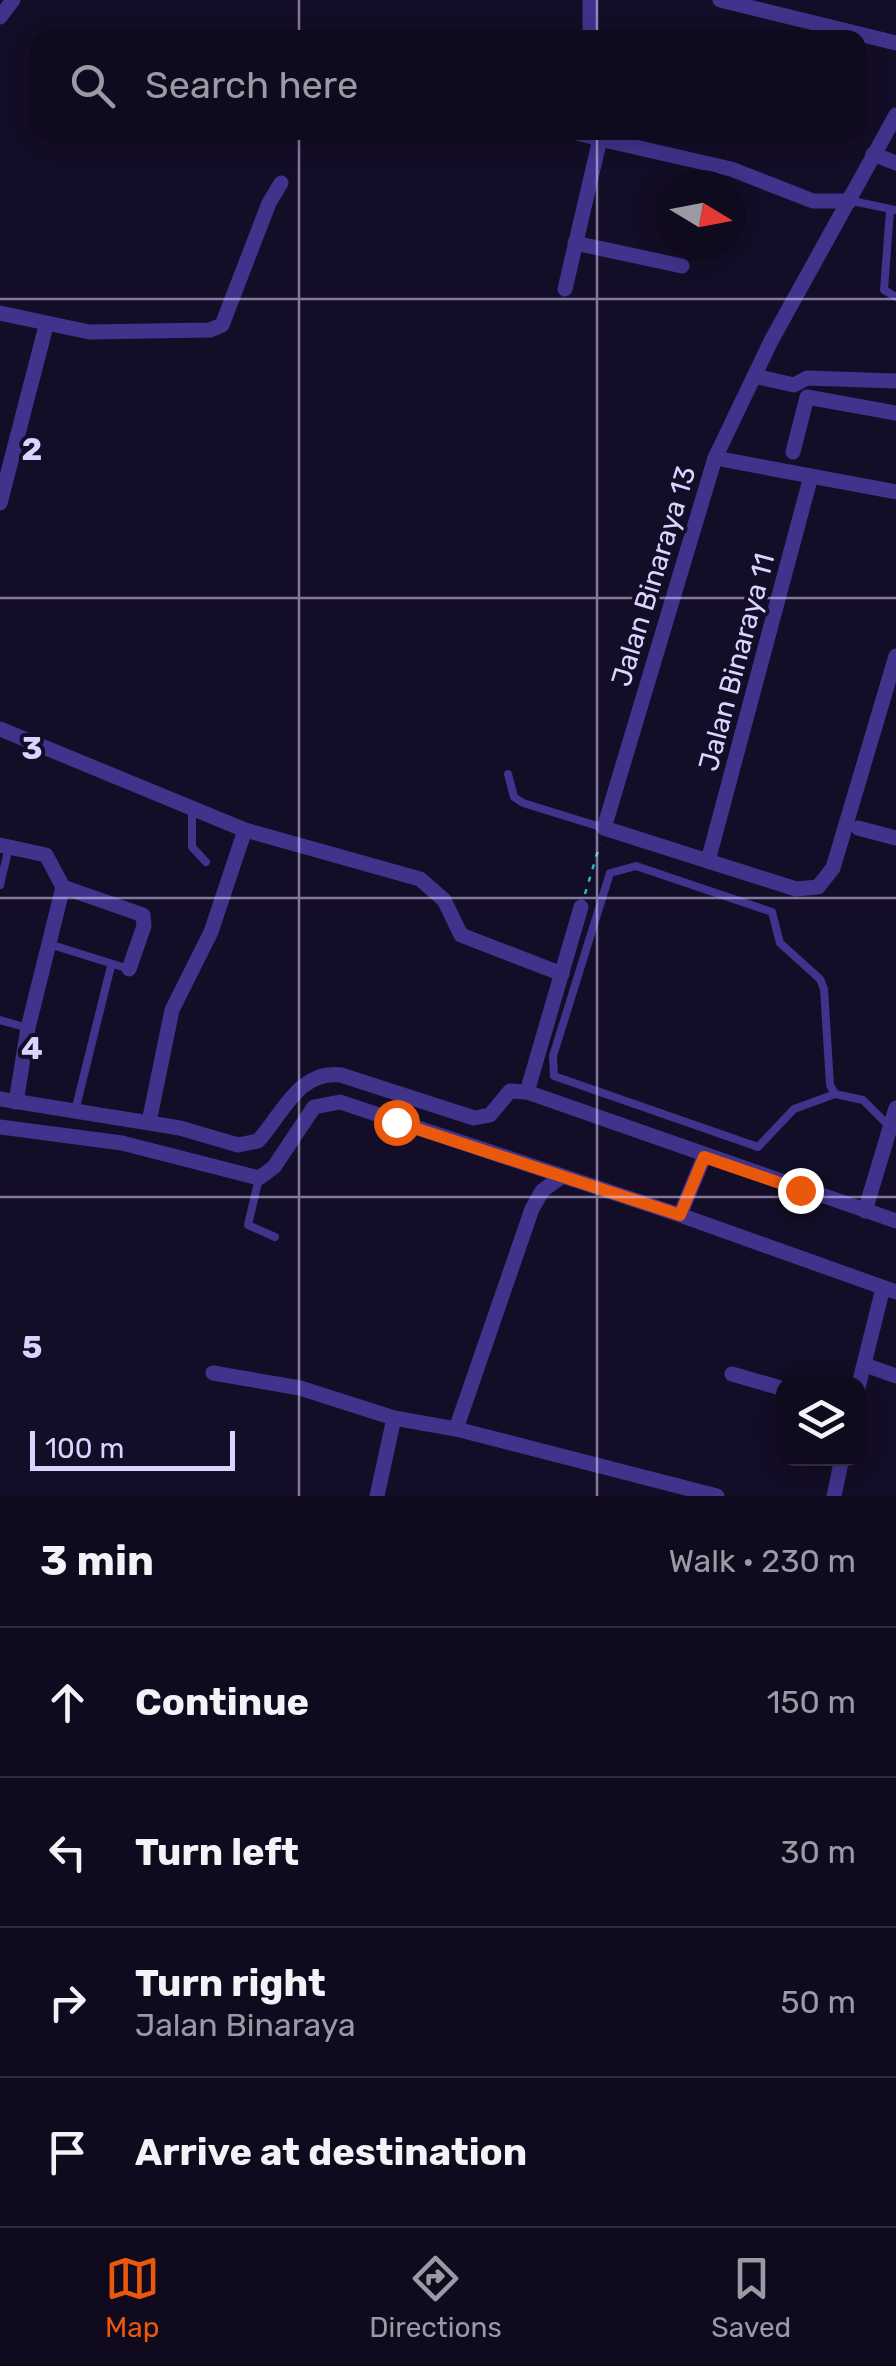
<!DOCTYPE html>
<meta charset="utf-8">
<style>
body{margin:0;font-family:Rubik,sans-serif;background:#1d182a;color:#f1f3f6}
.controls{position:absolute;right:30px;bottom:30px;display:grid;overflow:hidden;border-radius:20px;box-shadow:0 5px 25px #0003}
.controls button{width:90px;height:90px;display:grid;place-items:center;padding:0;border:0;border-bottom:2px solid #2f2b3b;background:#0f0a1d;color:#f1f3f6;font:50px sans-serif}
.compass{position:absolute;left:656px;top:170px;width:90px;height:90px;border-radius:50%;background:#0f0a1d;box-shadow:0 5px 25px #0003;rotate:100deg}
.scale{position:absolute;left:30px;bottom:25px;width:205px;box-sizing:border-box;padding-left:10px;border:5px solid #dcd3ff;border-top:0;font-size:28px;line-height:35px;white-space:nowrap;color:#dcd3ff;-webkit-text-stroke:8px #140d27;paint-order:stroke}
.stop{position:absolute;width:30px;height:30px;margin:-22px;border:8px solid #ea580c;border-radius:50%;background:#fff}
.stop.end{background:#ea580c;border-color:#fff;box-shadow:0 2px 10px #0008}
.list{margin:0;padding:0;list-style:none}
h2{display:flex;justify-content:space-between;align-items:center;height:130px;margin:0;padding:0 40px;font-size:42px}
h2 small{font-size:32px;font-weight:400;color:#9b9aa4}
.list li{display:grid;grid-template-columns:65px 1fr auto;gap:30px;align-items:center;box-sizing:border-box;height:150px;padding:0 40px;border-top:2px solid #2f2b3b}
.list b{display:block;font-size:38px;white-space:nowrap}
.list p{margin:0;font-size:32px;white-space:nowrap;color:#9b9aa4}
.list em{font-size:32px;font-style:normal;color:#9b9aa4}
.icon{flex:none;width:55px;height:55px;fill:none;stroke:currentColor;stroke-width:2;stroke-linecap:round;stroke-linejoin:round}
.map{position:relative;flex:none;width:896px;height:1496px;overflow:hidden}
.search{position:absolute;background:#0f0a1d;box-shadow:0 5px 25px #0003;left:30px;right:30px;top:30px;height:110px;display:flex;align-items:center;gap:25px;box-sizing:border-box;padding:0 35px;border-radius:20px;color:#9b9aa4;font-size:38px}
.sheet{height:730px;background:#0f0a1d}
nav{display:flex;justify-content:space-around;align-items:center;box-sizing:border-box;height:140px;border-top:2px solid #2f2b3b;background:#0f0a1d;font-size:28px;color:#9b9aa4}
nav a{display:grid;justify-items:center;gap:5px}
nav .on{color:#ea580c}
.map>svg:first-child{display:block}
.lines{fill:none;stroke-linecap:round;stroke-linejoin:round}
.path{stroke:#22bdc3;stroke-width:2.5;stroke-dasharray:5 8;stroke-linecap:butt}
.service{stroke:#3f338b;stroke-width:8}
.minor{stroke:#3f338b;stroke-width:15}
.route{stroke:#ea580c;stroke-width:12}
.grid{fill:none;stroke:#dcd3ff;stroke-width:2.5;stroke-opacity:0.55}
.labels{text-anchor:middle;stroke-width:8;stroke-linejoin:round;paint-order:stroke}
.street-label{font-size:28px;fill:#dcd3ff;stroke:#140d27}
.grid-label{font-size:32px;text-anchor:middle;font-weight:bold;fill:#dcd3ff;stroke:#140d27;stroke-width:8;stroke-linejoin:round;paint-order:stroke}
</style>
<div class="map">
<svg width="896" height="1496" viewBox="0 0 896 1496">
<rect width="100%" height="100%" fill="#140d27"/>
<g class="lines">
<polyline class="path" points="585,894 600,844"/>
<g class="service">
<polyline points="852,201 896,210"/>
<polyline points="890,210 884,290 896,297"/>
<polyline points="508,774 514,797 523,803 604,828"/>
<polyline points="192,809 192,847 206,862"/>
<polyline points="0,885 9,847"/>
<polyline points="49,944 129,969"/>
<polyline points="0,1020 28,1028"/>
<polyline points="835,1094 794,1109 758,1147 554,1076 553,1056 610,873 636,866 772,912 780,943 820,979 824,989 830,1085 835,1094 863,1100 890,1127"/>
<polyline points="75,1111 111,966"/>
<polyline points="259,1178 248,1225 275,1237"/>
</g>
<g class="minor">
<polyline points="590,0 590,38"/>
<polyline points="720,0 896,43"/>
<polyline points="0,17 13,0"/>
<polyline points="574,132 600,139"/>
<polyline points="873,154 896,163"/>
<polyline points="575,243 682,266"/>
<polyline points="565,289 600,139 731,169 813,201 850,201"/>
<polyline points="0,313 89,332 210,330 222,325 269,203 281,183"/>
<polyline points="754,376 794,385 807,378 896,381"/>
<polyline points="793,452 807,397 896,413"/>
<polyline points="715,458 771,341 896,115"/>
<polyline points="896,492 715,458 604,828 796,889 818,887 833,868 896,656"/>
<polyline points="0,503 46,326"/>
<polyline points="0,729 245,830 420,879 444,900 461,935 562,974"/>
<polyline points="858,828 896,838"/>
<polyline points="0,845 46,855 63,887 28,1028 16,1102"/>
<polyline points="708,861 811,476"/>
<polyline points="63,887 143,915 144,926 129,969"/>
<polyline points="527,1092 581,907"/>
<path d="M0,1099L180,1128L238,1145L258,1141C283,1114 298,1070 341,1075L474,1118L490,1115L510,1091L527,1092L896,1221"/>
<polyline points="149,1122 172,1010 211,932 245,830"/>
<polyline points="0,1127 122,1143 259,1178 274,1167 314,1107 340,1102 680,1215 704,1157"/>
<polyline points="865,1211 896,1108"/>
<polyline points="680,1215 896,1292"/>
<polyline points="865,1365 896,1376"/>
<polyline points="213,1373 300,1388 394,1418 456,1429 532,1209 542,1191 561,1177"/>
<polyline points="732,1374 784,1389"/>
<polyline points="858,1388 883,1288"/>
<polyline points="456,1429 717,1496"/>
<polyline points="377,1496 394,1418"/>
<polyline points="834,1496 842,1458"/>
</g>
</g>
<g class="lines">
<polyline class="route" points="396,1122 680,1215 704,1157 800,1190"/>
</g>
<path class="grid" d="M299,0V38M597,0V38M299,132V1496M597,132V1496M0,299H896M0,598H896M0,898H896M0,1197H896"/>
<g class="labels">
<g class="street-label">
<text transform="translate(653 576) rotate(-73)" y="10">Jalan Binaraya 13</text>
<text transform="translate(736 662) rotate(-75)" y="10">Jalan Binaraya 11</text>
</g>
</g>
<g class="grid-label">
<text x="32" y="460">2</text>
<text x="32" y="759">3</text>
<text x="32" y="1059">4</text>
<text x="32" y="1358">5</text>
</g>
</svg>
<div class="controls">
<button><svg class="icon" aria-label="layers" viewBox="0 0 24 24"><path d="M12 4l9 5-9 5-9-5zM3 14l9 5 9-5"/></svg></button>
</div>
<svg class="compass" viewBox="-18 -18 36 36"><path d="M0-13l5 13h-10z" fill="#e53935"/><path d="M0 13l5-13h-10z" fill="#9b9aa4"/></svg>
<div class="scale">100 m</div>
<div class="stop" style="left:396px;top:1122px"></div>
<div class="stop end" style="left:800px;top:1190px"></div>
<div class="search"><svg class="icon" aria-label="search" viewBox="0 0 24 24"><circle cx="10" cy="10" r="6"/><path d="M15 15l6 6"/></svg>Search here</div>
</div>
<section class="sheet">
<h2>3 min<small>Walk · 230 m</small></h2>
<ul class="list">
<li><svg class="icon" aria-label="ahead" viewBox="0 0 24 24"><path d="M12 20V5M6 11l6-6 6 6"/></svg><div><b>Continue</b></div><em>150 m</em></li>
<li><svg class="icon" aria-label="left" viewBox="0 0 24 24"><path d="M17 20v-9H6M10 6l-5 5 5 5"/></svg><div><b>Turn left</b></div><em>30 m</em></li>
<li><svg class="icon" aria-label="right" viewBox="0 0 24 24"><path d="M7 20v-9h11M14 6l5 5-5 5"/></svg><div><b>Turn right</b><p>Jalan Binaraya</p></div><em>50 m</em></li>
<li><svg class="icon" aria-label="arrive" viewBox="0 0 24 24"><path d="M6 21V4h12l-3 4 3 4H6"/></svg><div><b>Arrive at destination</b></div></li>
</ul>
</section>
<nav>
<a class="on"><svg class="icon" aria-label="map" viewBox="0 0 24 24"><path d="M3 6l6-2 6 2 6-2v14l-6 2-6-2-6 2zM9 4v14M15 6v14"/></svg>Map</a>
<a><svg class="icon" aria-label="directions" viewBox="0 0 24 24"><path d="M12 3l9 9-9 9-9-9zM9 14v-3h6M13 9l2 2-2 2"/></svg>Directions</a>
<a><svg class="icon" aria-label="saved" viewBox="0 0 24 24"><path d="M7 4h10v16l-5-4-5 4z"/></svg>Saved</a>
</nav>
